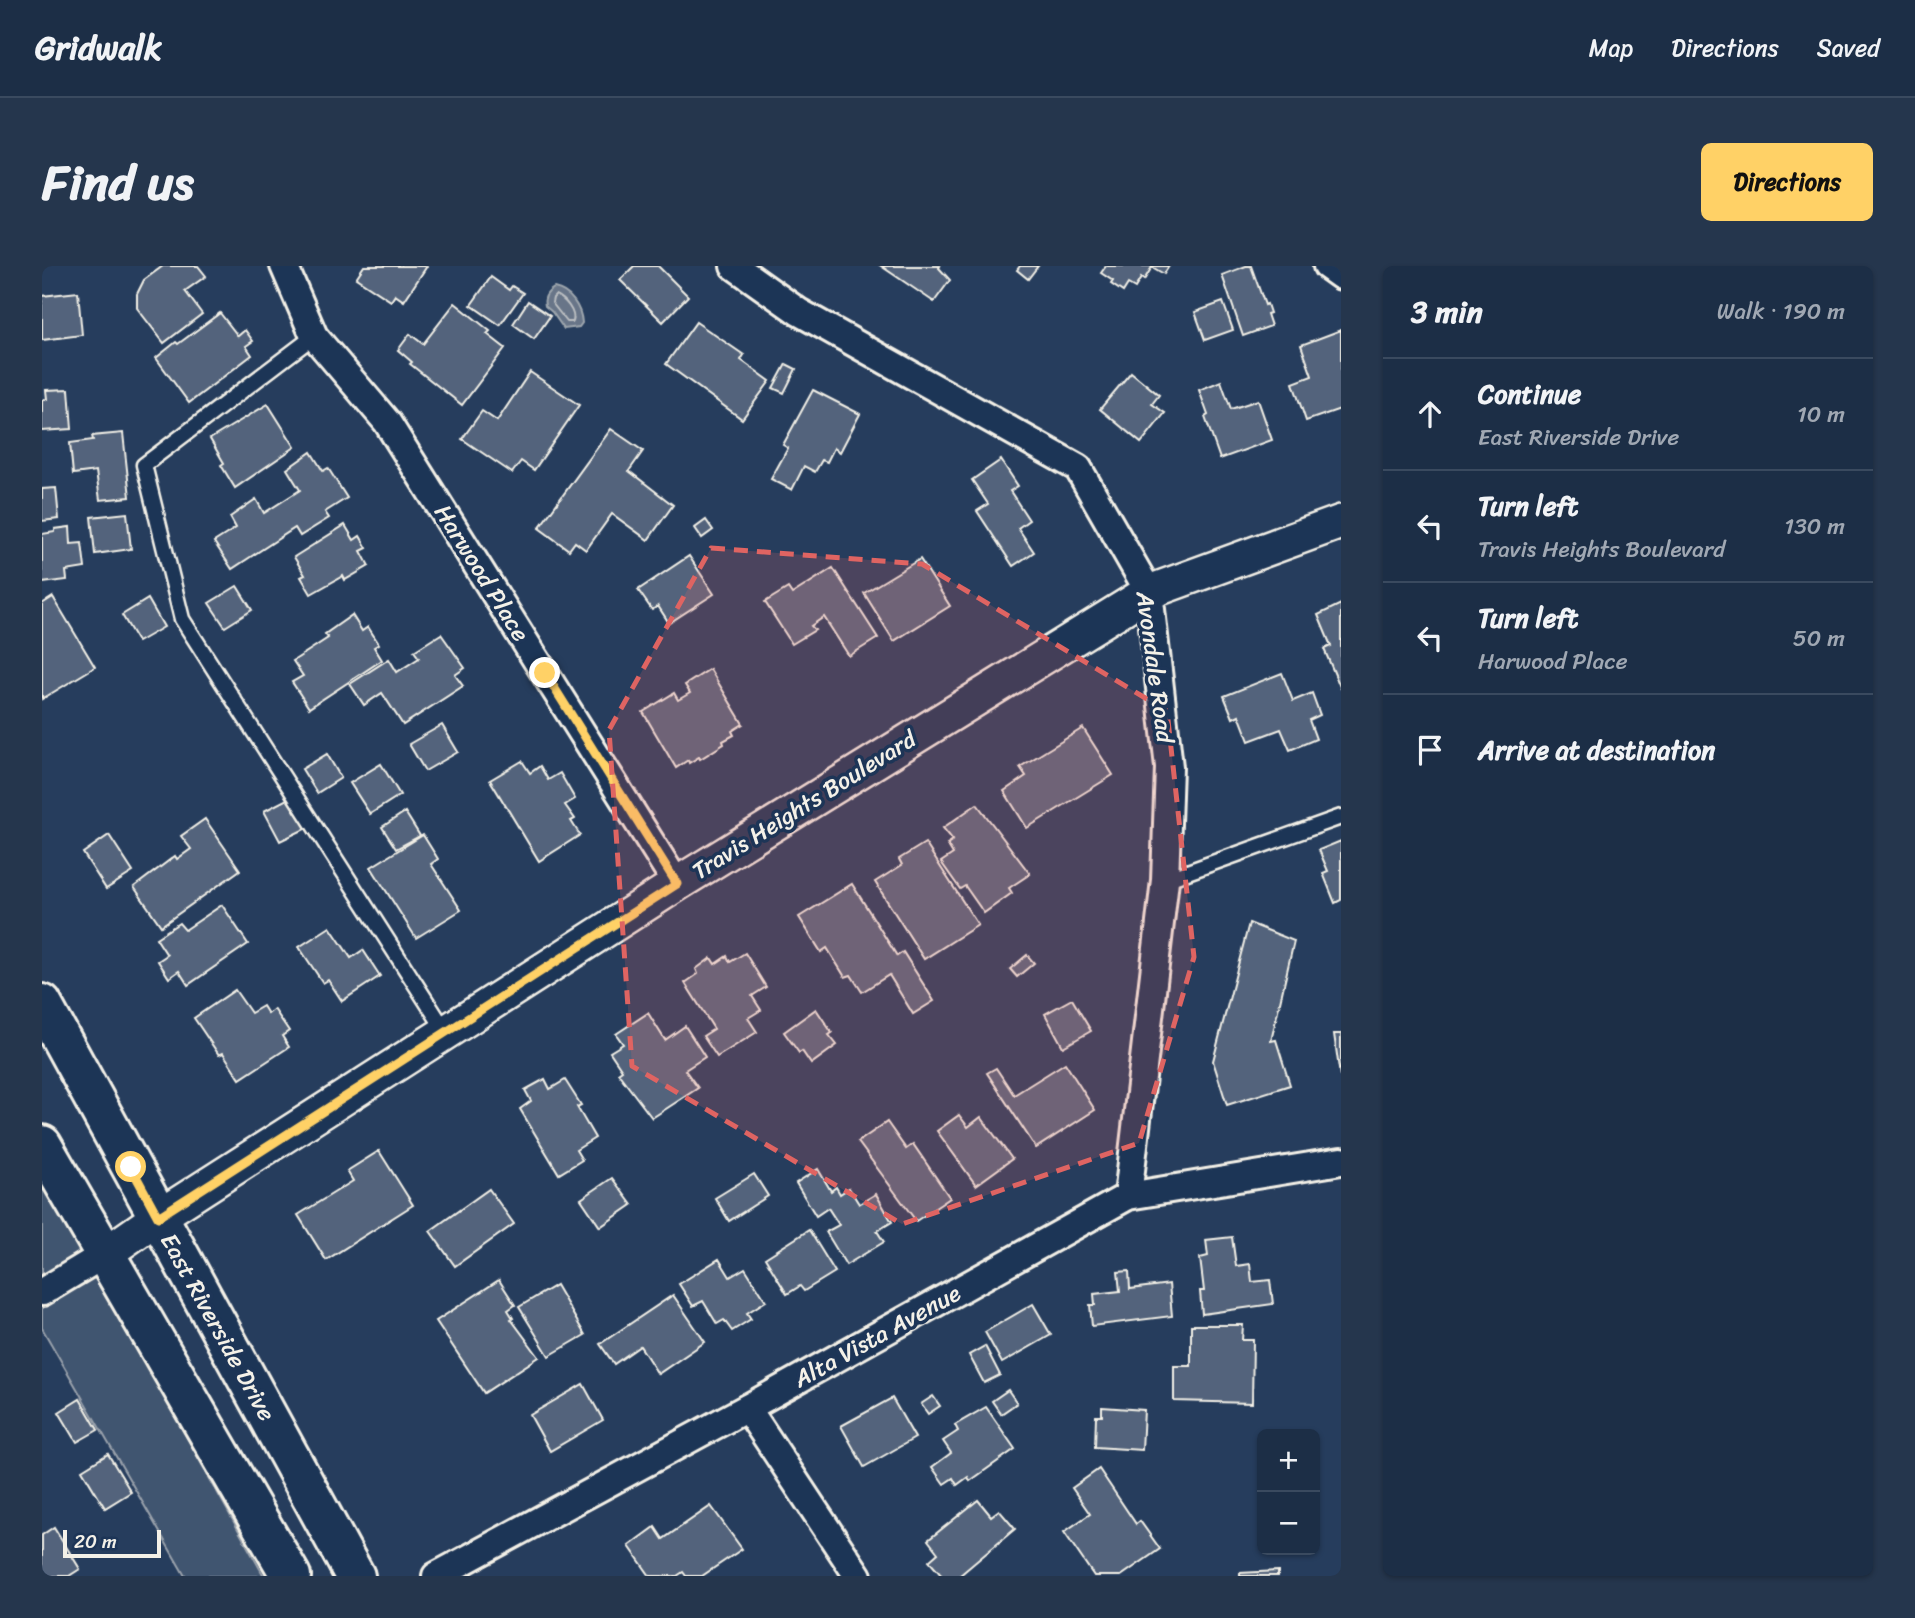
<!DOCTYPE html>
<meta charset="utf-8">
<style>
body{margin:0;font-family:Sriracha,sans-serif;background:#25364d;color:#f1f3f6}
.controls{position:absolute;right:21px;bottom:21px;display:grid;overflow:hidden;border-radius:10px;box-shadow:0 2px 5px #0004}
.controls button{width:63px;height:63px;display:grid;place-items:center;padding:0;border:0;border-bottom:2px solid #3a4a5f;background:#1c2e46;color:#f1f3f6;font:35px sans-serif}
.scale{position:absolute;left:21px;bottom:18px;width:98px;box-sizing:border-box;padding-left:7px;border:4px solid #f4f1e8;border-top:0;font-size:19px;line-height:24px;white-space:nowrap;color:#f4f1e8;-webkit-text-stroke:5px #1d3557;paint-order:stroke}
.stop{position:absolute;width:21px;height:21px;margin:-16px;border:5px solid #ffd166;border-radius:50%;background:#fff}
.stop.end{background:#ffd166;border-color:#fff;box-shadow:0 2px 7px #0008}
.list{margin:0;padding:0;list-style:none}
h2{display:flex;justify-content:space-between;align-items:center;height:91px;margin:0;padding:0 28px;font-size:30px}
h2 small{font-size:23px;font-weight:400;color:#a0a8b3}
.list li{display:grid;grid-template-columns:46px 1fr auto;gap:21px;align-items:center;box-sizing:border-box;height:112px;padding:0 28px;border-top:2px solid #3a4a5f}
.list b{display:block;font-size:26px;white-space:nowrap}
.list p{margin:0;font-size:23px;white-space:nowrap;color:#a0a8b3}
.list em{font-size:23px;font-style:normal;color:#a0a8b3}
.icon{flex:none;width:38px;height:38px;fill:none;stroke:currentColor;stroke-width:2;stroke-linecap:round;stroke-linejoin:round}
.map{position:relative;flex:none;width:1299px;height:1310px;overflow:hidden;border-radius:10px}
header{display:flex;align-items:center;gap:42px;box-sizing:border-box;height:98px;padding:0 35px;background:#1c2e46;border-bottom:2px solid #3a4a5f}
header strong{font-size:33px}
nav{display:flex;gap:38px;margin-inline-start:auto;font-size:24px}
.intro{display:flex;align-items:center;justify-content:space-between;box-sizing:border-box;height:168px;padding:0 42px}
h1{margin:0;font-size:49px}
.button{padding:18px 32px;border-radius:10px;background:#ffd166;color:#111;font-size:24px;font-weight:700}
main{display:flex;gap:42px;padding:0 42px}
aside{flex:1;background:#1c2e46;border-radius:10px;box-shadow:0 2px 5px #0004}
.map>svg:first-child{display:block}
.green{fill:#40546f;stroke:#9aa2ac;stroke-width:2}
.water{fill:#677588;stroke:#9fa7ae;stroke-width:2}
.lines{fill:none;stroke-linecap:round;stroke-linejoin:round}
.shore{stroke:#bcbfc2;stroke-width:2}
.building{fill:#52647b;stroke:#f4f1e8;stroke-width:2}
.service-casing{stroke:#f4f1e8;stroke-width:19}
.minor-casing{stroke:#f4f1e8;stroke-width:32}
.tertiary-casing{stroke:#f4f1e8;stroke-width:38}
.primary-casing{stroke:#f4f1e8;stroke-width:44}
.service{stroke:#1d3557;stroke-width:14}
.minor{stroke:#1d3557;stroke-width:26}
.tertiary{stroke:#1d3557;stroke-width:33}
.primary{stroke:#1d3557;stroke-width:38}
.route{stroke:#ffd166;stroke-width:9}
.marked{fill:#df6462;fill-opacity:0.2;stroke:#df6462;stroke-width:5;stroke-dasharray:14 9;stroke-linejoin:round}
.labels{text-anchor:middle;stroke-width:7;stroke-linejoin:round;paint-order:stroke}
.street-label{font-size:24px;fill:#f4f1e8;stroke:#1d3557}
</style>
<header>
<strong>Gridwalk</strong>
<nav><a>Map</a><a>Directions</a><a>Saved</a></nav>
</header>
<div class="intro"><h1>Find us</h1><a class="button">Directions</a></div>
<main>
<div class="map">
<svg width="1299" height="1310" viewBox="0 0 1299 1310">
<rect width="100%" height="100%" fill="#263d5d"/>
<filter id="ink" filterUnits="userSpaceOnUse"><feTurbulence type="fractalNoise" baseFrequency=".0143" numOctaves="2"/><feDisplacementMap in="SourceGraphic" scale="14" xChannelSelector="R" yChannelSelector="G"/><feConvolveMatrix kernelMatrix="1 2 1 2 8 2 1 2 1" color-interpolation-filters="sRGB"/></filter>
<g filter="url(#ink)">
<polygon class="green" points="0,914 12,933 222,1310 143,1310 0,1062"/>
<path class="water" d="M512,22C528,25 539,41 540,57L537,61L522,63L510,46L503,40C501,31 505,26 512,22Z"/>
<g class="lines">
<path class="shore" d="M514,29C523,33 534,46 531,56H525L510,37L511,32Z"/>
</g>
<g class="building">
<polygon points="121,0 156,0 164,10 143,25 160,48 122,77 95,42 95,28 102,14"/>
<polygon points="322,0 385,0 362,35 353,29 349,35 314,12"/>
<polygon points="592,0 616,0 646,30 621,56 578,14"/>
<polygon points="839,0 898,0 897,2 908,14 892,36"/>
<polygon points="978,0 996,0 986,13 975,4"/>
<polygon points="1064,0 1127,0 1122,8 1110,1 1102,14 1099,12 1093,22 1086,18 1081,26 1069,18 1071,15 1059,7"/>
<polygon points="1204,0 1209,0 1223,39 1225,38 1228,47 1225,48 1229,60 1201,70 1180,9"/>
<polygon points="449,11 467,24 470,20 481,27 458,59 429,39"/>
<polygon points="36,26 40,69 0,74 0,30"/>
<polygon points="486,35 508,50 492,73 471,58"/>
<polygon points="1181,36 1191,64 1163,74 1153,46"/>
<polygon points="413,37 448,65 445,68 463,82 420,139 368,98 370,96 356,84 368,68 381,78"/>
<polygon points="178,47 196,70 203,64 211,75 204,80 210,89 147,137 114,92 134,76 136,78"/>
<polygon points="654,56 702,89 699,94 728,115 700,153 624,98"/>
<polygon points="1299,64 1299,147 1298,143 1264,155 1251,117 1270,110 1259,79"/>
<polygon points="744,98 754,103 742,127 731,122"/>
<polygon points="488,106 537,139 492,204 479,195 470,207 420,173 440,145 455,155"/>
<polygon points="1089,106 1117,129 1110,138 1123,147 1099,177 1058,143"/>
<polygon points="1179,115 1189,143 1216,134 1230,174 1178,193 1163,151 1166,149 1157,124"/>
<polygon points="27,123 30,163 0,165 0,134 5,133 4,124"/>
<polygon points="771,124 818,148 798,186 792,182 785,196 780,194 773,206 762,200 750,224 729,213 746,182 741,179"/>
<polygon points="226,138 253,181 193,222 179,199 182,197 168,173"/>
<polygon points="569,163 601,185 587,205 631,239 606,274 570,248 544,284 533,276 527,284 497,262"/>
<polygon points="81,167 88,231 58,234 54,205 31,208 28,177 51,174 50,170"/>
<polygon points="269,186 281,205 286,202 305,232 283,246 287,252 258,270 253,262 190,303 172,276 194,262 188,251 214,233 222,247 258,224 245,203"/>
<polygon points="959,194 976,220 968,225 987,254 976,262 992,286 971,300 935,245 946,238 930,214"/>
<polygon points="14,222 17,253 0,255 0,223"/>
<polygon points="85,247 89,283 53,288 49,251"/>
<polygon points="664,254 671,264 660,272 653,262"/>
<polygon points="303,259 312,274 318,270 325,282 319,285 327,300 303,314 301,310 269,328 259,311 263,309 252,291"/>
<polygon points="28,261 29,278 40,277 43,302 24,305 25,314 0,317 0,268 13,266 13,263"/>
<polygon points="647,290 672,328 627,357 616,340 610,344 596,324"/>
<polygon points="878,293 908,340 852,375 822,327"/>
<polygon points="791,302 836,372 807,390 782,351 769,360 773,364 750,378 723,336 746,322 750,328"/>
<polygon points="195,320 210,344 183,361 167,337"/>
<polygon points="11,331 53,401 0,433 0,338"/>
<polygon points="106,333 122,361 96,376 80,349"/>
<polygon points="1299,338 1299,423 1282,383 1289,380 1276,349"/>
<polygon points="310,349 320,365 326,361 337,378 332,381 340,394 267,442 250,416 261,410 251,395 286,372 283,368"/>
<polygon points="399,368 423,402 413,409 421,420 361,459 340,427 322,439 308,418 347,393 355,406 377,392 372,385"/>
<polygon points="668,403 701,458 690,465 692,469 681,475 682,478 658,493 657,491 647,497 646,494 634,502 601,446 632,427 636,434 648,427 643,419"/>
<polygon points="1240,407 1251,435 1270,427 1278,449 1267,454 1274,473 1248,484 1239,463 1207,475 1197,449 1191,452 1182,430"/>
<polygon points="400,459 416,486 383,505 367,478"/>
<polygon points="1041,462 1071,509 985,562 962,525 984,510 978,501"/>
<polygon points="285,488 299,512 275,527 260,503"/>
<polygon points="480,495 488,507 498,500 506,514 518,507 533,533 523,539 533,553 529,555 538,569 497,595 448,514"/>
<polygon points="339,498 358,529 328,548 308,517"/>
<polygon points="249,531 265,562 238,575 222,545"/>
<polygon points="935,538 988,608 967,622 970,627 942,647 923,620 918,623 899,596 911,588 905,578 911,574 901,562"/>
<polygon points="363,546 378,570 354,583 340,561"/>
<polygon points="163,553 198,604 119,660 92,621 133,590 135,593 149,583 139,570"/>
<polygon points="67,569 91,606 64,623 41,587"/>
<polygon points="381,569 396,593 389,598 419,644 374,672 329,601"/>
<polygon points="1299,575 1299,634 1293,637 1281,607 1286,605 1277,584"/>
<polygon points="883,577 936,659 882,693 833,616 860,599 857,593"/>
<polygon points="810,618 855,690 861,686 892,735 871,748 847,709 820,726 809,709 803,711 785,682 779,686 757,651"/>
<polygon points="180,639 206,678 146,719 137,705 127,712 116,695 125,689 114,672 137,657 143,664"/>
<polygon points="1207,657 1252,675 1229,775 1234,774 1248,819 1185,839 1171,795"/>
<polygon points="288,661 309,692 321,684 338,710 300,735 286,714 281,717 257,681"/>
<polygon points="703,687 724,721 710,730 719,744 706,752 715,766 675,791 661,770 672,763 643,717 656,708 654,703 669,692 673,698 685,690 688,696"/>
<polygon points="985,689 992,697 975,711 968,703"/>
<polygon points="193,724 209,747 221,740 226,748 232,743 247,765 240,770 247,781 198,813 181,787 177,789 152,752"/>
<polygon points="1030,733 1049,765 1021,781 1003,748"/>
<polygon points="774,743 790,767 787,769 795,779 769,798 760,785 757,787 742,766"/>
<polygon points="606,747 623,774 643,760 663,791 643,804 656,822 610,852 576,807 580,804 568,786 581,778 574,768"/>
<polygon points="1292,768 1299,768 1299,810 1298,810"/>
<polygon points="1023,797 1053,844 994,882 945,807 954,802 972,829"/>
<polygon points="503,813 508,823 523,814 539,839 535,841 553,872 534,884 540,894 517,908 478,843 489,835 483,824"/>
<polygon points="917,849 926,861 939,851 970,893 934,919 895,865"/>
<polygon points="845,856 864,883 871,878 908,932 874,955 816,876"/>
<polygon points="337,885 371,939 284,994 256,949 311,915 305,905"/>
<polygon points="776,903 789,925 794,921 798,928 807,922 817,938 834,928 850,956 835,965 842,976 804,999 784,966 797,959 786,942 774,950 754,917"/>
<polygon points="712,908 726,930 687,955 673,932"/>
<polygon points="570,912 590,939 558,961 539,933"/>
<polygon points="447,923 472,958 413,1000 388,965"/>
<polygon points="767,964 793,1006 762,1025 758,1020 745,1028 723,992"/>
<polygon points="1190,971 1194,1000 1208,998 1210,1016 1228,1014 1231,1038 1160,1048 1158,1025 1162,1025 1158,992 1166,990 1164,974"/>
<polygon points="677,993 688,1011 703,1002 724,1035 705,1047 709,1053 690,1065 682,1054 675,1058 661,1035 651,1040 637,1018"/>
<polygon points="1087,1005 1088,1023 1127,1018 1130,1050 1050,1060 1048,1039 1053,1039 1052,1028 1078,1025 1076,1006"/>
<polygon points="457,1014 473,1039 466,1044 471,1052 469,1053 497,1091 442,1127 394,1055"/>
<polygon points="514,1019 543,1069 507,1090 477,1041"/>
<polygon points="631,1029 663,1076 616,1108 598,1080 572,1098 558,1078"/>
<polygon points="991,1038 1009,1069 960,1097 943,1066"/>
<polygon points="1149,1059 1201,1059 1200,1074 1211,1074 1210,1137 1132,1135 1132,1100 1149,1100"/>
<polygon points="943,1080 958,1109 942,1117 927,1089"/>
<polygon points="541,1118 561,1154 508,1185 488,1149"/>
<polygon points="966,1124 975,1137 959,1148 950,1135"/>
<polygon points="891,1130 898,1140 886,1148 879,1138"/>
<polygon points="850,1132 873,1172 822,1201 799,1160"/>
<polygon points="38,1133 56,1164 35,1176 17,1146"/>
<polygon points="944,1141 973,1183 928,1215 926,1211 915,1219 911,1212 902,1218 890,1201 909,1187 901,1175 916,1165 913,1159"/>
<polygon points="1060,1141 1102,1144 1100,1184 1053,1181 1054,1150 1060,1150"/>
<polygon points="66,1188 89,1226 63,1242 40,1204"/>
<polygon points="1057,1203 1094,1258 1098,1255 1118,1283 1079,1310 1052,1310 1022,1266 1048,1248 1030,1222"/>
<polygon points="936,1234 949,1250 957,1244 973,1263 917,1310 900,1310 887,1295 896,1287 886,1274"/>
<polygon points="669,1240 700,1283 660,1310 644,1310 641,1306 635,1310 608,1310 587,1280 613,1261 621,1273"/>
<polygon points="12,1261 38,1303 27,1310 0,1310 0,1269"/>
<polygon points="1236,1305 1236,1310 1198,1310 1198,1307"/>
</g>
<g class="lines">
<g class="service-casing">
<g id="service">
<polyline points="272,70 102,199 140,353 404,766"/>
<polyline points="1123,614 1299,551"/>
</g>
</g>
<g class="minor-casing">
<g id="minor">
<polyline points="242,0 272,70 345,156 635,618"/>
<polyline points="692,0 757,46 1036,202 1107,326 1127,501 1123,614 1086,930"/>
<polyline points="1285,0 1299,10"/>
<polyline points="0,1026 63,988"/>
<polyline points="705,1142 816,1310"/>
<polyline points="394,1310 705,1142 1086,930 1299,895"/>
</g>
</g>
<g class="tertiary-casing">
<polyline id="tertiary" points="63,988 116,951 635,618 1107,326 1299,256"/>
</g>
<g class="primary-casing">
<g id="primary">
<polyline points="0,738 313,1310"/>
<polyline points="0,879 249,1310"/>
</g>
</g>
<use href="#service" class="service"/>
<use href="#minor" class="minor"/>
<use href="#tertiary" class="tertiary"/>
<use href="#primary" class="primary"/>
</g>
</g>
<g class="lines" filter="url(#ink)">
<polyline class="route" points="89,901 116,951 635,618 503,407"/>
</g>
<path class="marked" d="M669,282L880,298L1125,445L1152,691L1097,877L860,958L590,800L567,464Z"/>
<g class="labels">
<g class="street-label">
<text transform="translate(440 307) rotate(58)" y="8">Harwood Place</text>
<text transform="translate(1113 401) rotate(82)" y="8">Avondale Road</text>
<text transform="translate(762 539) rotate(-32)" y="8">Travis Heights Boulevard</text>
<text transform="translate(176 1061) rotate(61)" y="8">East Riverside Drive</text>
<text transform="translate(835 1070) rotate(-29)" y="8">Alta Vista Avenue</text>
</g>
</g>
</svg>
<div class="controls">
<button>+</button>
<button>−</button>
</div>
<div class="scale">20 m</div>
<div class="stop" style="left:89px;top:901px"></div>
<div class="stop end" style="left:503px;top:407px"></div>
</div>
<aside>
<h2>3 min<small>Walk · 190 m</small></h2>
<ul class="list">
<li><svg class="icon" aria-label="ahead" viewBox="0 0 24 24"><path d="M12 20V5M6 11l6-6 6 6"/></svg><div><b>Continue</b><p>East Riverside Drive</p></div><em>10 m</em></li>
<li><svg class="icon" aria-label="left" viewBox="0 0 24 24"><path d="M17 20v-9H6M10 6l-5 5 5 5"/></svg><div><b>Turn left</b><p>Travis Heights Boulevard</p></div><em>130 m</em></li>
<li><svg class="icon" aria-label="left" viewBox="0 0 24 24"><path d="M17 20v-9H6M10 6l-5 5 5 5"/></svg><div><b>Turn left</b><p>Harwood Place</p></div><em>50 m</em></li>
<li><svg class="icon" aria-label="arrive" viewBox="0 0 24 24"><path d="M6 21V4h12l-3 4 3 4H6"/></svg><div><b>Arrive at destination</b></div></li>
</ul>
</aside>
</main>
